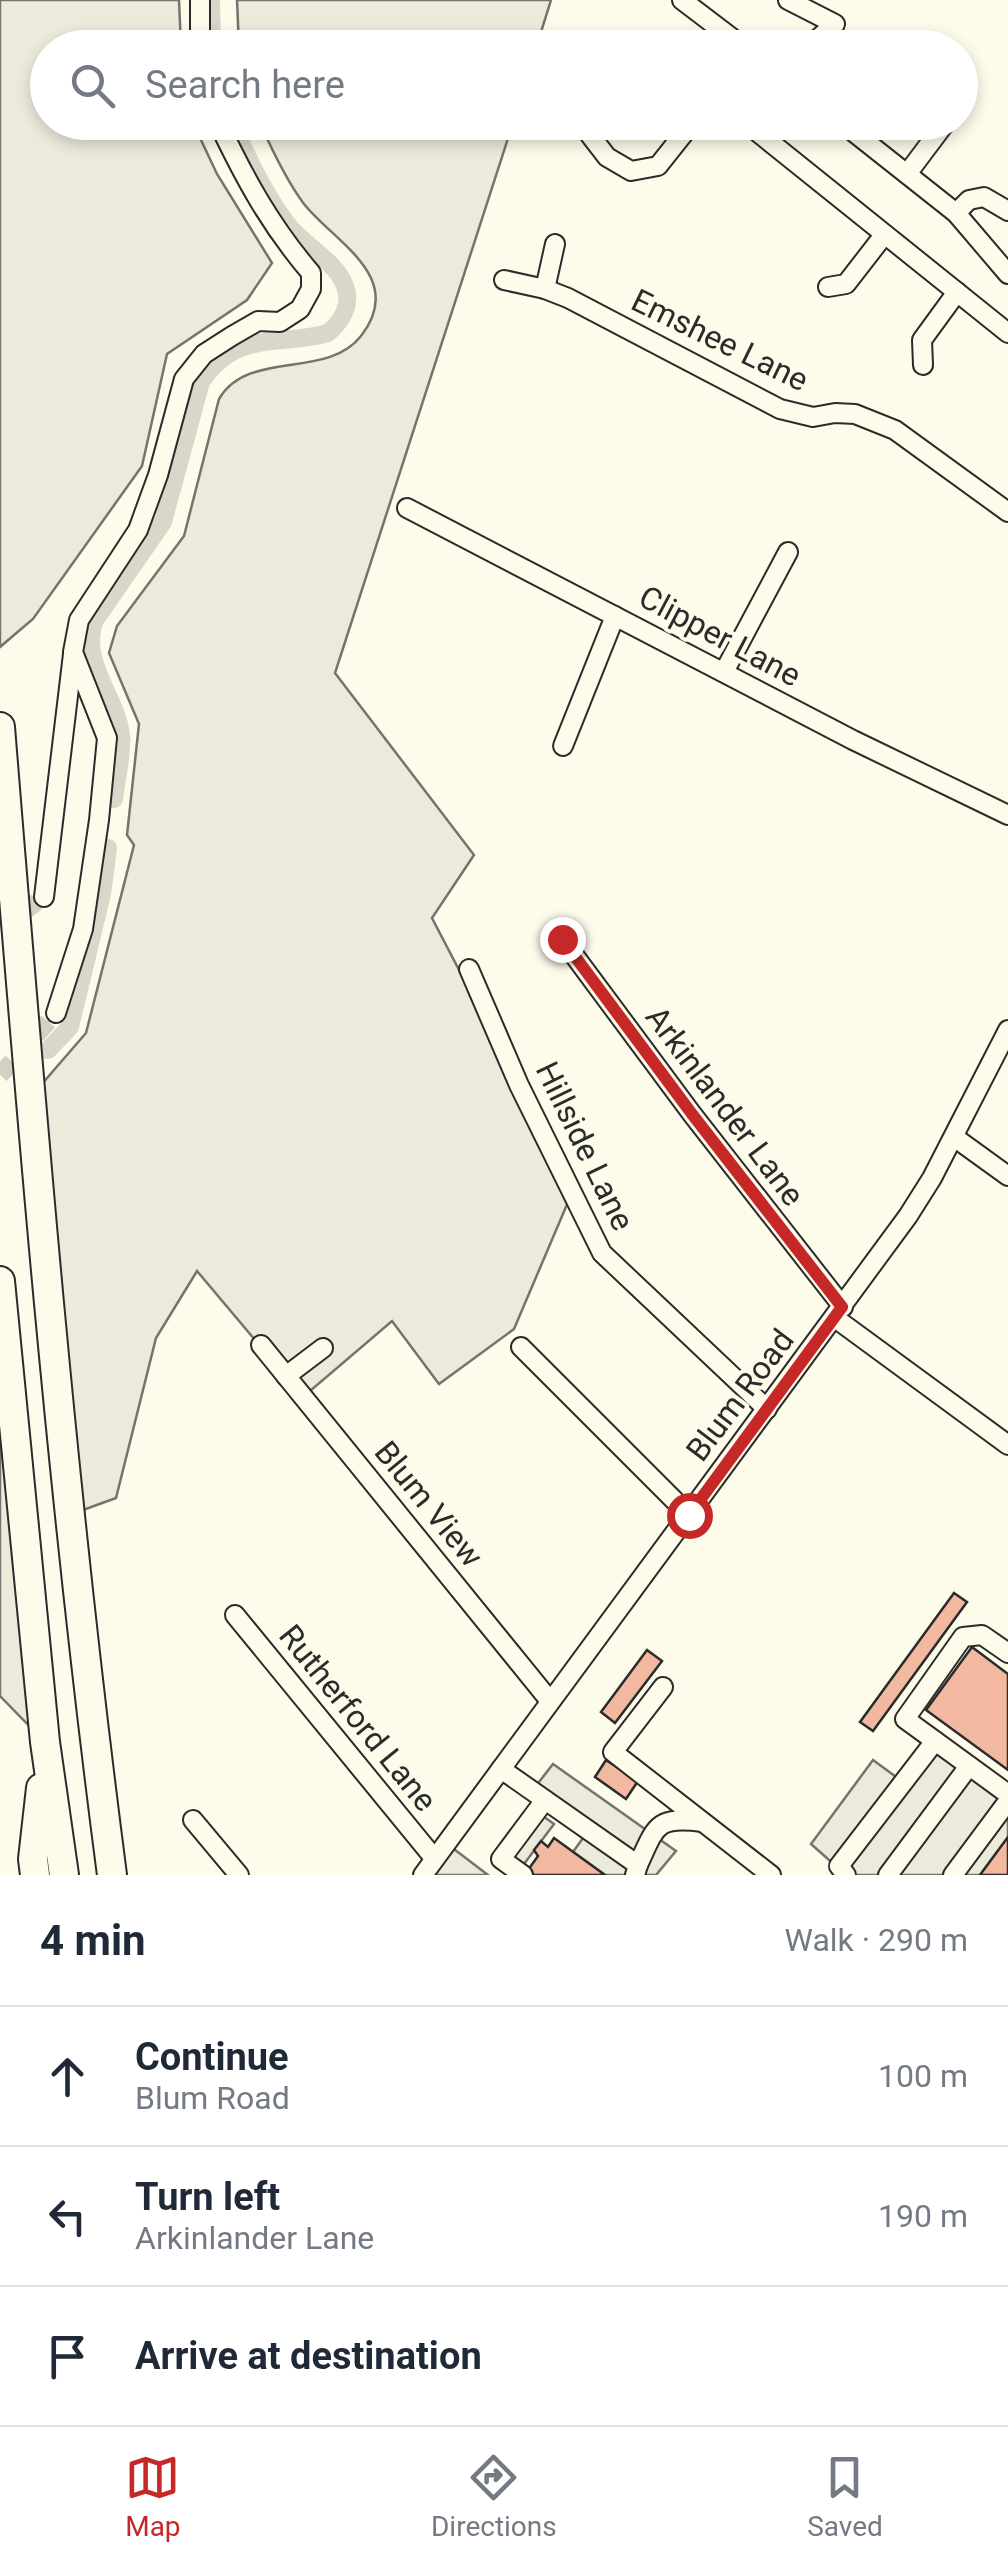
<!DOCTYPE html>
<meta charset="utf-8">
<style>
body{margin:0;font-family:Roboto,sans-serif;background:#f6f6f7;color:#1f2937}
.stop{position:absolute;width:30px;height:30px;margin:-22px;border:8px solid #c62828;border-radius:50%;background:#fff}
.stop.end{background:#c62828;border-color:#fff;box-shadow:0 2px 10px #0008}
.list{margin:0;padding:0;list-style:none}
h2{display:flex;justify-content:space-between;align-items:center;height:130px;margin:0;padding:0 40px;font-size:42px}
h2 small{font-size:32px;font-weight:400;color:#747a83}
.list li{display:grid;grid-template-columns:65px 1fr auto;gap:30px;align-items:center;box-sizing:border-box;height:140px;padding:0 40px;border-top:2px solid #e0e1e3}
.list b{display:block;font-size:38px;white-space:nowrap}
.list p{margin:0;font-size:32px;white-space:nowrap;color:#747a83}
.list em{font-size:32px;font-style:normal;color:#747a83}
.icon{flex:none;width:55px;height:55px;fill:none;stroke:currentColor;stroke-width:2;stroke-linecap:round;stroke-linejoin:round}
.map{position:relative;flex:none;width:1008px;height:1875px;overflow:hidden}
.search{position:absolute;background:#fff;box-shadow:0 5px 15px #0003;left:30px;right:30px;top:30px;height:110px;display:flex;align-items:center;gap:25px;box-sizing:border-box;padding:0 35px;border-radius:55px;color:#747a83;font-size:38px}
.sheet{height:550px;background:#fff}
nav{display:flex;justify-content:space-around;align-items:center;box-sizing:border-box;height:140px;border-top:2px solid #e0e1e3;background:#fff;font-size:28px;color:#747a83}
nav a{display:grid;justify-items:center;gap:5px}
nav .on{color:#c62828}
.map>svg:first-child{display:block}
.green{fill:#ecebdb;stroke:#74746e;stroke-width:2.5}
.parking{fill:#eceadb;stroke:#74746e;stroke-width:2.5}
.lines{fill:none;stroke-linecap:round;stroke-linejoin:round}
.canal{stroke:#d8d7c9;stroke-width:18}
.building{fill:#f2b8a0;stroke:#2b2b2b;stroke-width:2.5}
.minor-tunnel{stroke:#d3d1c4;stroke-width:18;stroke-dasharray:18 9;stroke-linecap:butt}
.minor-casing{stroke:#2b2b2b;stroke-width:22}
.highway-casing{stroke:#2b2b2b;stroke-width:32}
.minor{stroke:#fdfbea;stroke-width:18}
.highway{stroke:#fdfbea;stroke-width:28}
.route{stroke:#c62828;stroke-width:12}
.labels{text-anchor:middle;stroke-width:8;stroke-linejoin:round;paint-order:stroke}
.street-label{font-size:32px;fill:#2b2b2b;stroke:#fdfbea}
</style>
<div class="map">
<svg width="1008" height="1875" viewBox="0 0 1008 1875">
<rect width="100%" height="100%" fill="#fdfbea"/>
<g class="green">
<polygon points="0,0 179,0 181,47 48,48 48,122 193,123 217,174 272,263 247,300 167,354 142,466 33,619 0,647"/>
<polygon points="237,0 551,0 536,48 239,47"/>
<path d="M260,123H513L335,673L474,855L432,918L519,1085L571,1195L514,1329L439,1384L392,1321L303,1397L197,1271L156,1338L116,1498L72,1514L29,1099L86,1033L134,845L127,835L139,724L109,653L117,626L184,536L219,399C248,349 327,380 361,336C407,277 334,242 304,204C286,180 272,150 260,123Z"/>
<polygon points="0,1281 45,1742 0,1696"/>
<polygon points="446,1843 488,1875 423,1875"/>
</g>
<g class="parking">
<polygon points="935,1741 1008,1794 997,1818 1008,1820 1008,1837 980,1875 846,1875 811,1844 873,1760 903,1782"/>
<polygon points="553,1764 676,1851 656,1875 605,1875 573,1852 588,1831 532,1791"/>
<polygon points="536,1811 554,1824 518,1872 501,1859"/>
</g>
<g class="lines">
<g class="canal">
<polyline points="211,0 212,48"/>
<path d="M114,799C116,779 123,755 121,735C116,695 79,661 95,620L163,522L201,382C236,329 279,347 328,333C342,321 352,304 345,286C336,261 303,245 287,224C264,193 247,158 232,122"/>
<polyline points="48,1050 70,1027 102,894 108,848"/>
</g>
</g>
<g class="building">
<polygon points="954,1593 967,1602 873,1731 860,1722"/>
<polygon points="972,1647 1008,1674 1008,1770 926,1710"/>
<polygon points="647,1650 662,1661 615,1723 601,1712"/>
<polygon points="606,1760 638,1781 626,1799 595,1777"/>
<polygon points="1008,1837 1008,1875 980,1875"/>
<polygon points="554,1838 605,1875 534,1875 528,1870 538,1856 534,1850 541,1841 548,1847"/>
</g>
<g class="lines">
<g class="minor-tunnel">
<polyline points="0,928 44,897"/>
<polyline points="0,1075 56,1013"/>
</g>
<g class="minor-casing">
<g id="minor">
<polyline points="682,0 745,48"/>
<polyline points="788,0 835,24 807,48"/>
<polyline points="200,48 200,0"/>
<polyline points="594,122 590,135 607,157 631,171 658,166 693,122"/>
<polyline points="745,122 1008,333"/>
<polyline points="841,122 956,213 1008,274"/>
<polyline points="907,174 946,122"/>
<polyline points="956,213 969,200 984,197 1008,211"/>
<polyline points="504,280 545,289 568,298 780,409 813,417 835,413 855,414 895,430 1008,512"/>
<polyline points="828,287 846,284 884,235"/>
<polyline points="545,289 555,244"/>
<polyline points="923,365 922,340 957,292"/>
<polyline points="407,508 853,740 1008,815"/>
<polyline points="724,672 788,552"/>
<polyline points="563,746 615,616"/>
<polyline points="44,897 73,654"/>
<polyline points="562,939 692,1114 843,1307"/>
<polyline points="469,969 519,1085 602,1253 767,1409"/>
<path d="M56,1013L83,929L99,820L107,738L73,652L79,620L138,530L158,475L184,379L204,354L232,336L258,321L280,322L300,309L311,289V273C270,225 245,179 218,122"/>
<polyline points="954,1137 1008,1176"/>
<polyline points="835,1318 1008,1445"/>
<polyline points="261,1345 550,1701"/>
<polyline points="521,1347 689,1515"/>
<polyline points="286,1376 323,1348"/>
<polyline points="235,1615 434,1858"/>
<polyline points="1008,1653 982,1635 963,1637 905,1719 1008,1794"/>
<polyline points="663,1687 613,1752 771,1875"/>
<polyline points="501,1769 638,1865 635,1875"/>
<polyline points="193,1820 239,1875"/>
<path d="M638,1865C656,1826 656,1816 702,1822"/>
<polyline points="423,1875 908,1216 932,1178 1008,1030"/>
<polyline points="523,1875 501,1859 545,1800"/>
<polyline points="846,1875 839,1866 935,1741"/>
<polyline points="888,1875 969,1766"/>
<polyline points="953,1875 1008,1801"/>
</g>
</g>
<g class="highway-casing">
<g id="highway">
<path d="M0,727C31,1110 62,1494 112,1875"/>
<polyline points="0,1281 45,1742 64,1875"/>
<polyline points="35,1875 33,1859 41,1788"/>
</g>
</g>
<use href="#minor" class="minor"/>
<use href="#highway" class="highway"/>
</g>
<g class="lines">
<polyline class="route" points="562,939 692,1114 842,1307 689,1515"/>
</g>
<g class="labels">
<g class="street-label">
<text transform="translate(720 340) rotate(26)" y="11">Emshee Lane</text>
<text transform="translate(720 636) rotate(28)" y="11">Clipper Lane</text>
<text transform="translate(725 1106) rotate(53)" y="11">Arkinlander Lane</text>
<text transform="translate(585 1146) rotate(64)" y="11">Hillside Lane</text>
<text transform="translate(740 1395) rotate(-53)" y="11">Blum Road</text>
<text transform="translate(429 1504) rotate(51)" y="11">Blum View</text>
<text transform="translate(358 1718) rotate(51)" y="11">Rutherford Lane</text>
</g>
</g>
</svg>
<div class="stop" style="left:689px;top:1515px"></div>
<div class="stop end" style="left:562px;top:939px"></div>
<div class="search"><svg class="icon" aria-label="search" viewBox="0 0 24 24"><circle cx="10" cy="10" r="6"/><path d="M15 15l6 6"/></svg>Search here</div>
</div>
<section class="sheet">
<h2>4 min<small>Walk · 290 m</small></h2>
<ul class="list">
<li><svg class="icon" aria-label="ahead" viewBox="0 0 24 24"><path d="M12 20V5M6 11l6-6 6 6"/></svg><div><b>Continue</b><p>Blum Road</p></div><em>100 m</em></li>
<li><svg class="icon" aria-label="left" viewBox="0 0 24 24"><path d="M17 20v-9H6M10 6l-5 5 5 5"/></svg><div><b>Turn left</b><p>Arkinlander Lane</p></div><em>190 m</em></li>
<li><svg class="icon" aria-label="arrive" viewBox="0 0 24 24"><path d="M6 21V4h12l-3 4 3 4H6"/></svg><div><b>Arrive at destination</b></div></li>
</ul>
</section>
<nav>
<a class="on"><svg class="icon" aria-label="map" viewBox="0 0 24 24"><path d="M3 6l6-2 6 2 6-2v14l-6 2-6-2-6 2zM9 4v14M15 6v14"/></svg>Map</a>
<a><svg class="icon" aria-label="directions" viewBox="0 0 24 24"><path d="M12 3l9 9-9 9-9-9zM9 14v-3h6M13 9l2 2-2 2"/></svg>Directions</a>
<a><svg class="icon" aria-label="saved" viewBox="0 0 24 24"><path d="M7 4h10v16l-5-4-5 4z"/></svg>Saved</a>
</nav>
